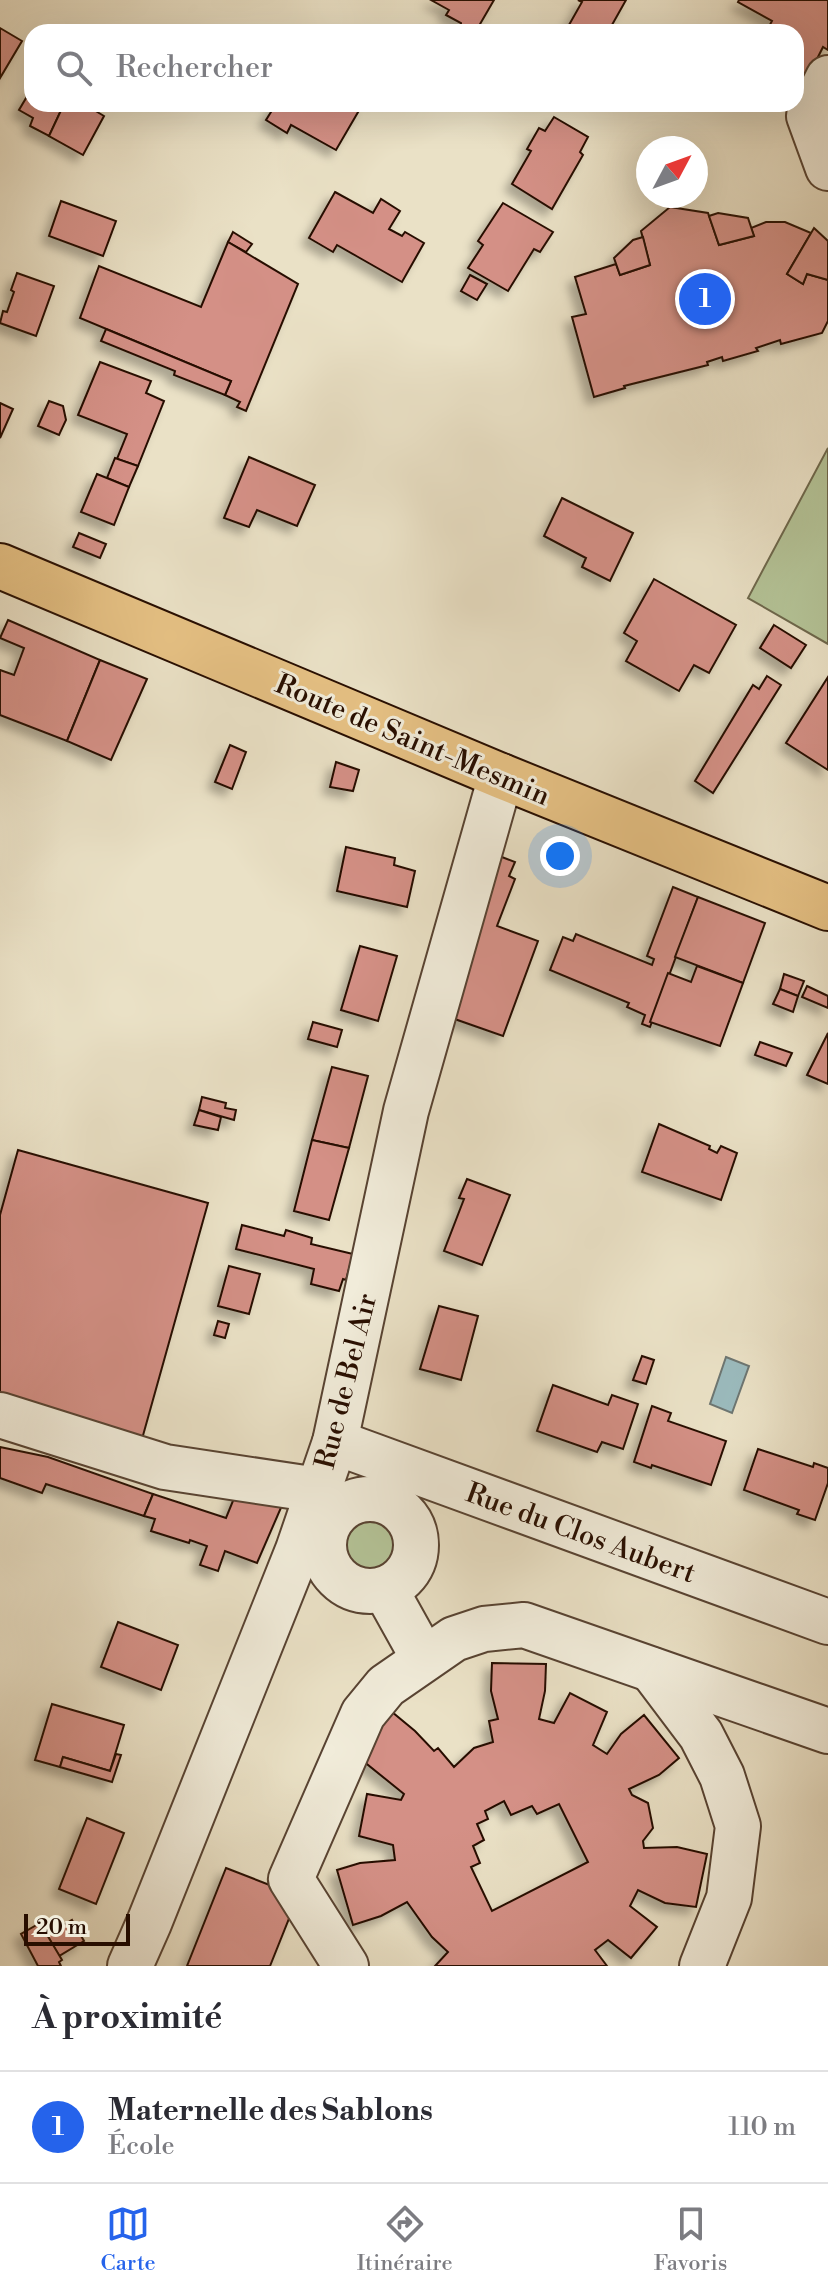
<!DOCTYPE html>
<html lang="fr">
<meta charset="utf-8">
<style>
body{margin:0;font-family:"Libre Bodoni",serif;background:#f7f7f7;color:#2b2b33}
.compass{position:absolute;left:636px;top:136px;width:72px;height:72px;border-radius:50%;background:#fff;box-shadow:0 8px 32px #0002;rotate:49deg}
.scale{position:absolute;left:24px;bottom:20px;width:106px;box-sizing:border-box;padding-left:8px;border:4px solid #280e00;border-top:0;font-size:22px;line-height:28px;white-space:nowrap;color:#280e00;-webkit-text-stroke:6px #f1ecda;paint-order:stroke}
.you{position:absolute;left:560px;top:856px;width:28px;height:28px;margin:-20px;border:6px solid #fff;border-radius:50%;background:#1a73e8;box-shadow:0 0 0 12px #1a73e833}
.badge{display:grid;place-items:center;width:52px;height:52px;border-radius:50%;background:#2563eb;color:#fff;font-size:26px;font-weight:700}
.pin{position:absolute;translate:-50% -50%;border:4px solid #fff;box-shadow:0 2px 8px #0006}
.list{margin:0;padding:0;list-style:none}
h2{display:flex;justify-content:space-between;align-items:center;height:104px;margin:0;padding:0 32px;font-size:34px}
h2 small{font-size:26px;font-weight:400;color:#7c7c81}
.list li{display:grid;grid-template-columns:52px 1fr auto;gap:24px;align-items:center;box-sizing:border-box;height:112px;padding:0 32px;border-top:2px solid #e1e1e2}
.list b{display:block;font-size:30px;white-space:nowrap}
.list p{margin:0;font-size:26px;white-space:nowrap;color:#7c7c81}
.list em{font-size:26px;font-style:normal;color:#7c7c81}
.icon{flex:none;width:44px;height:44px;fill:none;stroke:currentColor;stroke-width:2;stroke-linecap:round;stroke-linejoin:round}
.map{position:relative;flex:none;width:828px;height:1966px;overflow:hidden}
.search{position:absolute;background:#fff;box-shadow:0 8px 32px #0002;left:24px;right:24px;top:24px;height:88px;display:flex;align-items:center;gap:20px;box-sizing:border-box;padding:0 28px;border-radius:24px;color:#7c7c81;font-size:30px}
.sheet{height:216px;background:#fff}
nav{display:flex;justify-content:space-around;align-items:center;box-sizing:border-box;height:112px;border-top:2px solid #e1e1e2;background:#fff;font-size:22px;color:#7c7c81}
nav a{display:grid;justify-items:center;gap:4px}
nav .on{color:#2563eb}
.map>svg:first-child{display:block}
.green{fill:#b4c397;stroke:#6e684c;stroke-width:2}
.water{fill:#9bbbbe;stroke:#6d7672;stroke-width:2}
.building{fill:#d49086;stroke:#280e00;stroke-width:2;fill-rule:evenodd;filter:url(#shadow)}
.lines{fill:none;stroke-linecap:round;stroke-linejoin:round}
.minor-casing{stroke:#584332;stroke-width:48}
.major-casing{stroke:#280e00;stroke-width:48}
.minor{stroke:#f1ecda;stroke-width:44}
.major{stroke:#e5c083;stroke-width:44}
.labels{text-anchor:middle;stroke-width:6;stroke-linejoin:round;paint-order:stroke}
.street-label{font-size:28px;fill:#280e00;stroke:#f1ecda}
</style>
<div class="map">
<svg width="828" height="1966" viewBox="0 0 828 1966">
<defs>
<filter id="shadow"><feDropShadow dx="-7" dy="7" stdDeviation="4" flood-color="#0004"/></filter>
</defs>
<rect width="100%" height="100%" fill="#eae1c6"/>
<filter id="stains"><feTurbulence type="fractalNoise" baseFrequency=".0025" numOctaves="4"/><feColorMatrix values="0 0 0 0 .2 0 0 0 0 .09 0 0 0 0 .02 0 0 0 .5 -.17"/></filter>
<radialGradient id="worn" r=".72"><stop offset=".6" stop-color="#630" stop-opacity="0"/><stop offset="1" stop-color="#630" stop-opacity=".3"/></radialGradient>
<g class="green">
<polygon points="828,448 828,644 748,598"/>
<circle cx="370" cy="1543" r="30"/>
</g>
<polygon class="water" points="726,1357 749,1366 732,1413 710,1404"/>
<g class="building">
<polygon points="431,0 494,0 476,31 472,29 467,32 461,28 461,23 446,15 449,10"/>
<polygon points="578,0 626,0 608,32 565,32 582,2"/>
<polygon points="739,0 828,0 828,50 823,47 797,99 796,32 766,32 772,21 738,2"/>
<polygon points="0,28 22,41 0,78"/>
<polygon points="32,88 32,104 64,104 49,136 30,126 33,118 19,110"/>
<polygon points="64,104 84,104 104,116 83,155 49,136"/>
<polygon points="276,104 356,104 361,107 336,150 291,125 287,133 266,120"/>
<polygon points="554,117 588,137 580,152 583,155 552,209 512,184 531,151 527,149 539,128 545,131"/>
<polygon points="335,192 373,213 381,199 400,211 389,229 402,236 405,232 424,243 402,282 337,245 333,252 309,238"/>
<polygon points="61,201 116,221 103,256 49,236"/>
<polygon points="503,203 553,232 540,252 534,249 508,291 468,268 483,245 478,241"/>
<polygon points="670,207 708,213 719,245 754,236 751,228 766,222 785,222 811,233 787,274 803,284 807,274 828,280 828,321 822,333 781,344 780,340 756,348 758,351 723,361 722,357 707,362 708,365 624,386 625,388 594,397 572,317 586,314 575,277 616,264 620,275 650,265 641,231"/>
<polygon points="718,213 748,218 754,236 719,245 709,216"/>
<polygon points="814,228 828,241 828,280 807,274 803,284 787,274"/>
<polygon points="233,232 252,244 246,252 228,242"/>
<polygon points="643,237 650,265 620,275 614,258 633,240"/>
<polygon points="228,242 298,284 246,411 237,407 240,402 225,395 231,381 80,318 99,266 201,307"/>
<polygon points="17,273 54,286 36,336 0,323 3,311 7,312 14,292 11,290"/>
<polygon points="470,275 487,284 477,300 461,291"/>
<polygon points="106,329 231,381 225,395 174,375 175,371 101,341"/>
<polygon points="100,362 151,381 146,393 164,401 138,466 117,459 127,434 78,415"/>
<polygon points="49,401 63,406 66,420 59,435 38,426"/>
<polygon points="0,403 13,409 0,438"/>
<polygon points="249,457 315,485 297,526 257,510 249,527 224,518"/>
<polygon points="115,458 138,466 129,487 107,478"/>
<polygon points="97,474 129,487 114,525 81,512"/>
<polygon points="562,498 633,533 610,581 582,567 586,558 544,536"/>
<polygon points="79,533 106,544 100,558 73,547"/>
<polygon points="654,579 736,625 709,673 694,665 679,691 626,661 637,641 624,633"/>
<polygon points="8,620 100,660 67,741 0,715 0,670 14,675 24,648 0,638"/>
<polygon points="774,625 806,645 791,668 760,648"/>
<polygon points="100,660 147,679 111,760 67,741"/>
<polygon points="767,676 781,685 713,793 695,781 753,685 759,689"/>
<polygon points="828,677 828,770 786,743"/>
<polygon points="230,745 246,752 232,789 215,782"/>
<polygon points="336,762 359,770 353,791 330,787"/>
<polygon points="346,847 395,858 394,865 415,871 407,907 337,891"/>
<polygon points="494,854 515,862 509,876 515,879 497,926 538,941 503,1036 449,1017"/>
<polygon points="673,887 698,897 650,1027 642,1024 645,1015 627,1007 629,1003 550,970 563,937 573,941 576,934 652,965 654,959 647,956"/>
<polygon points="698,897 765,923 743,983 675,957"/>
<polygon points="360,946 397,956 378,1021 341,1010"/>
<polygon points="697,966 743,983 720,1046 650,1022 668,973 691,982"/>
<polygon points="784,974 804,981 798,996 780,989"/>
<polygon points="807,986 828,996 828,1008 802,997"/>
<polygon points="780,989 798,996 793,1012 773,1004"/>
<polygon points="313,1022 342,1030 337,1047 308,1039"/>
<polygon points="828,1033 828,1084 807,1075"/>
<polygon points="760,1042 792,1053 786,1066 755,1055"/>
<polygon points="332,1067 368,1076 349,1148 312,1140"/>
<polygon points="202,1097 226,1103 225,1108 236,1110 234,1120 199,1110"/>
<polygon points="199,1110 221,1117 218,1130 194,1125"/>
<polygon points="659,1124 710,1146 709,1149 717,1153 721,1146 737,1153 721,1200 642,1172"/>
<polygon points="312,1140 349,1148 329,1220 294,1211"/>
<polygon points="18,1150 208,1203 142,1439 0,1399 0,1215"/>
<polygon points="467,1179 510,1195 482,1265 444,1251 464,1199 459,1198"/>
<polygon points="242,1225 284,1236 286,1230 312,1238 311,1244 353,1254 346,1280 343,1279 339,1291 311,1284 314,1269 236,1249"/>
<polygon points="229,1266 260,1274 249,1314 218,1306"/>
<polygon points="439,1306 478,1316 461,1380 420,1369"/>
<polygon points="218,1321 229,1324 225,1338 214,1335"/>
<polygon points="642,1356 654,1360 646,1384 633,1380"/>
<polygon points="553,1385 608,1405 612,1395 638,1404 623,1449 602,1442 597,1452 537,1431"/>
<polygon points="652,1406 671,1413 668,1421 726,1441 711,1485 652,1465 651,1468 634,1462"/>
<polygon points="0,1447 48,1457 153,1494 144,1516 46,1484 42,1493 0,1478"/>
<polygon points="758,1449 813,1467 814,1463 828,1468 828,1483 815,1520 797,1514 799,1510 744,1490"/>
<polygon points="239,1486 283,1503 257,1563 225,1551 218,1571 200,1565 207,1546 190,1540 189,1543 151,1531 155,1519 144,1516 153,1494 226,1518"/>
<polygon points="118,1622 178,1645 161,1690 101,1667"/>
<path d="M492,1663L546,1664L545,1691L539,1719L554,1723L570,1693L607,1712L593,1745L607,1754L621,1734L644,1715L679,1758L659,1775L629,1789L632,1795L648,1803L653,1828L643,1841L644,1848L677,1847L707,1854L696,1907L665,1903L638,1890L630,1906L657,1927L631,1958L608,1940L595,1950L607,1966H435L448,1952L432,1937L407,1902L381,1916L353,1925L337,1870L360,1863L395,1860L393,1845L359,1836L367,1794L401,1800L404,1794L357,1756L392,1712L415,1731L434,1751L438,1748L454,1767L474,1748L493,1742L489,1721L498,1719L491,1691ZM504,1801L511,1815L532,1806L537,1814L559,1804L588,1862L492,1911L471,1867L480,1863L473,1846L484,1840L477,1824L488,1819L485,1811Z"/>
<polygon points="52,1704 124,1725 110,1771 63,1757 60,1767 35,1760"/>
<polygon points="116,1754 121,1755 112,1782 60,1767 63,1757 110,1771"/>
<polygon points="87,1818 124,1833 96,1904 59,1889"/>
<polygon points="226,1868 298,1896 270,1966 187,1966"/>
<polygon points="72,1920 84,1941 59,1956 47,1935"/>
<polygon points="40,1923 62,1960 59,1962 61,1966 38,1966 21,1934"/>
</g>
<g class="lines">
<g class="minor-casing">
<g id="minor">
<polyline points="828,78 809,116 828,168"/>
<polyline points="0,1415 165,1467 318,1490"/>
<polyline points="335,1442 828,1622"/>
<circle cx="370" cy="1545" r="46"/>
<polyline points="385,1589 424,1659"/>
<polyline points="652,1670 701,1735 722,1776 738,1826 729,1898 702,1966"/>
<polyline points="130,1966 149,1923 298,1550 335,1442 406,1111 501,776"/>
<polyline points="346,1966 291,1879 363,1714 386,1686 454,1639 484,1629 524,1625 828,1731"/>
</g>
</g>
<g class="major-casing">
<polyline id="major" points="0,566 501,776 828,908"/>
</g>
<use href="#minor" class="minor"/>
<use href="#major" class="major"/>
</g>
<g class="labels">
<g class="street-label">
<text transform="translate(413 739) rotate(23)" y="10">Route de Saint-Mesmin</text>
<text transform="translate(345 1381) rotate(-76)" y="10">Rue de Bel Air</text>
<text transform="translate(581 1532) rotate(20)" y="10">Rue du Clos Aubert</text>
</g>
</g>
<rect width="100%" height="100%" filter="url(#stains)"/>
<rect width="100%" height="100%" fill="url(#worn)"/>
</svg>
<svg class="compass" viewBox="-18 -18 36 36"><path d="M0-13l5 13h-10z" fill="#e53935"/><path d="M0 13l5-13h-10z" fill="#7c7c81"/></svg>
<div class="scale">20 m</div>
<div class="you"></div>
<div class="pin badge" style="left:705px;top:299px">1</div>
<div class="search"><svg class="icon" aria-label="search" viewBox="0 0 24 24"><circle cx="10" cy="10" r="6"/><path d="M15 15l6 6"/></svg>Rechercher</div>
</div>
<section class="sheet">
<h2>À proximité<small></small></h2>
<ul class="list">
<li><span class="badge">1</span><div><b>Maternelle des Sablons</b><p>École</p></div><em>110 m</em></li>
</ul>
</section>
<nav>
<a class="on"><svg class="icon" aria-label="map" viewBox="0 0 24 24"><path d="M3 6l6-2 6 2 6-2v14l-6 2-6-2-6 2zM9 4v14M15 6v14"/></svg>Carte</a>
<a><svg class="icon" aria-label="directions" viewBox="0 0 24 24"><path d="M12 3l9 9-9 9-9-9zM9 14v-3h6M13 9l2 2-2 2"/></svg>Itinéraire</a>
<a><svg class="icon" aria-label="saved" viewBox="0 0 24 24"><path d="M7 4h10v16l-5-4-5 4z"/></svg>Favoris</a>
</nav>
